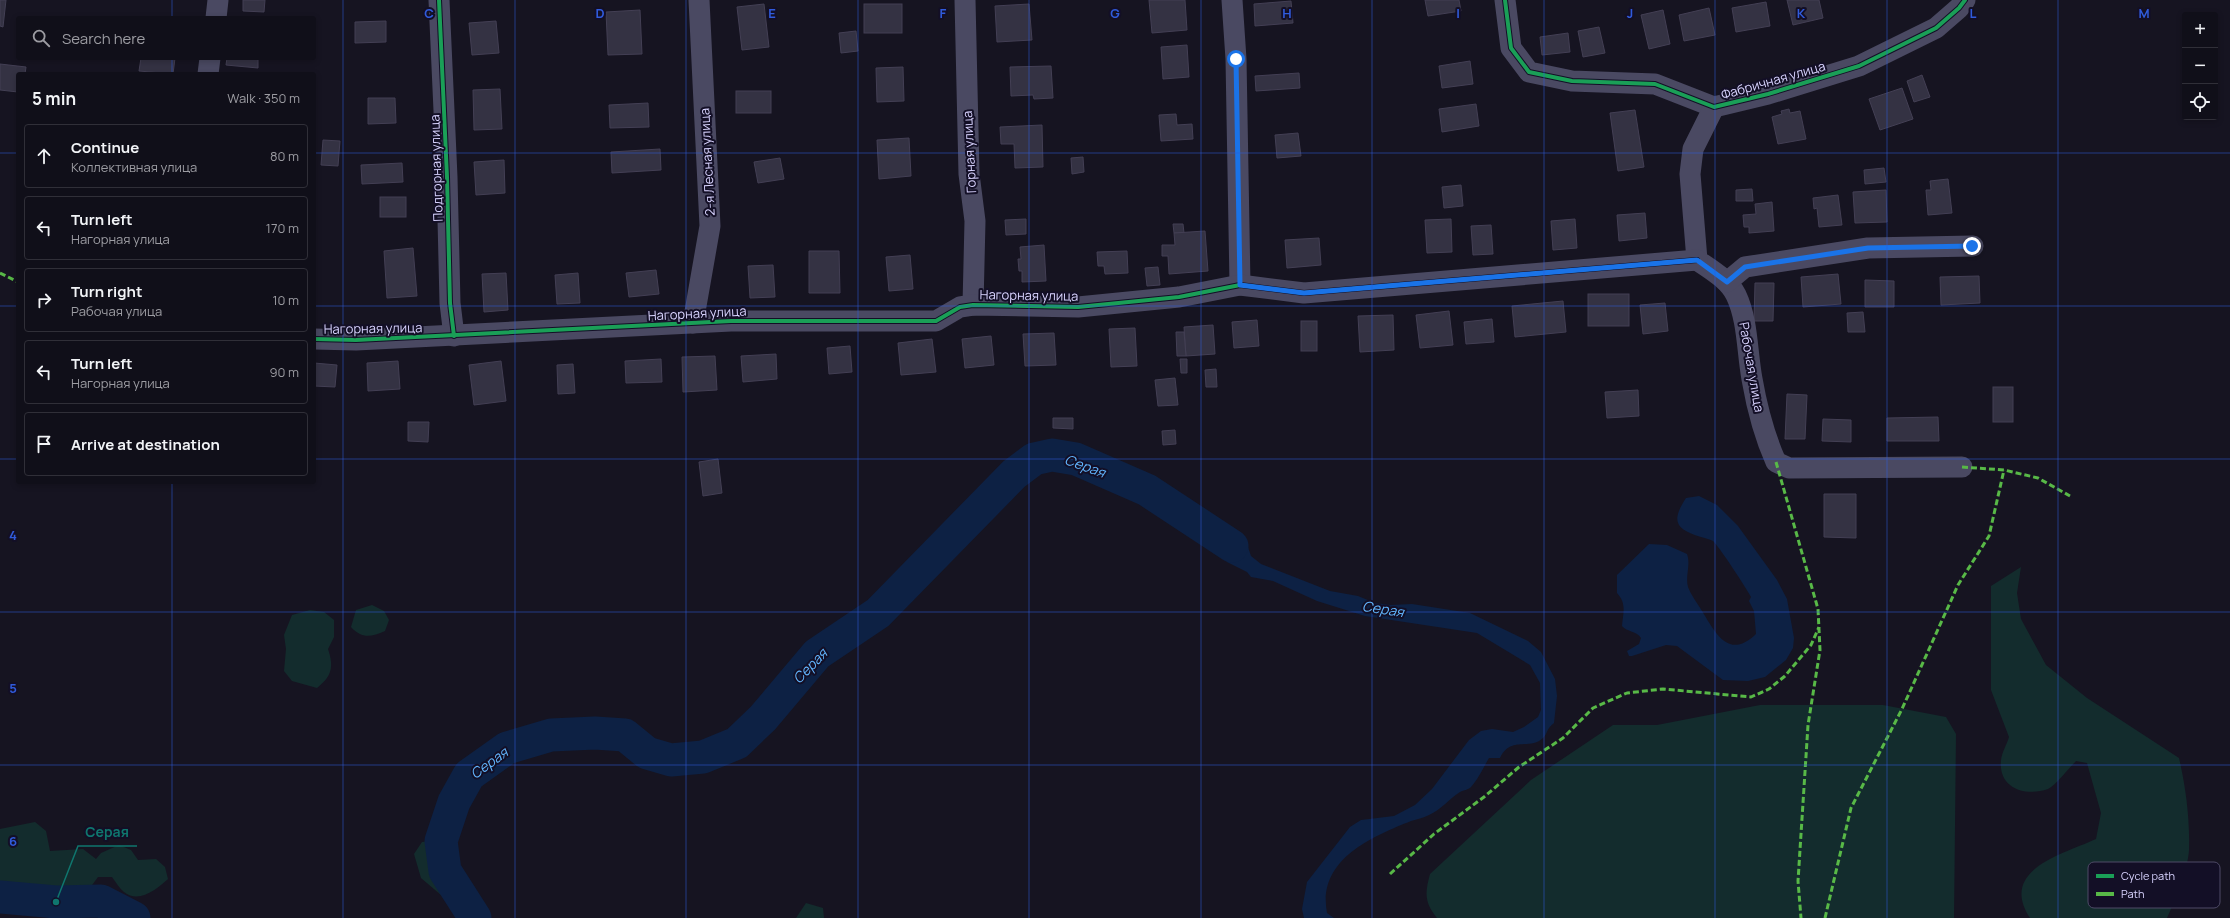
<!DOCTYPE html>
<meta charset="utf-8">
<style>
body{margin:0;font-family:Manrope,sans-serif;background:#191822;color:#f1f3f6}
.controls{position:absolute;right:12px;top:12px;display:grid;overflow:hidden;border-radius:4px;box-shadow:0 2px 6px #0003}
.controls button{width:36px;height:36px;display:grid;place-items:center;padding:0;border:0;border-bottom:1px solid #302f38;background:#100f19;color:#f1f3f6;font:20px sans-serif}
.stop{position:absolute;width:12px;height:12px;margin:-9px;border:3px solid #1a73e8;border-radius:50%;background:#fff}
.stop.end{background:#1a73e8;border-color:#fff;box-shadow:0 1px 4px #0008}
.list{margin:0;padding:0;list-style:none}
h2{display:flex;justify-content:space-between;align-items:center;height:52px;margin:0;padding:0 16px;font-size:17px}
h2 small{font-size:13px;font-weight:400;color:#9c9ca2}
.list li{display:grid;grid-template-columns:26px 1fr auto;gap:12px;align-items:center;box-sizing:border-box;height:64px;margin:0 8px 8px;padding:0 8px;border:1px solid #302f38;border-radius:4px}
.list b{display:block;font-size:15px;white-space:nowrap}
.list p{margin:0;font-size:13px;white-space:nowrap;color:#9c9ca2}
.list em{font-size:13px;font-style:normal;color:#9c9ca2}
.icon{flex:none;width:22px;height:22px;fill:none;stroke:currentColor;stroke-width:2;stroke-linecap:round;stroke-linejoin:round}
.map{position:relative;flex:none;width:2230px;height:918px;overflow:hidden}
.search{position:absolute;background:#100f19;box-shadow:0 2px 6px #0003;left:16px;top:16px;width:300px;height:44px;display:flex;align-items:center;gap:10px;box-sizing:border-box;padding:0 14px;border-radius:4px;color:#9c9ca2;font-size:15px}
.panel{position:absolute;background:#100f19;box-shadow:0 2px 6px #0003;left:16px;top:72px;width:300px;height:412px;border-radius:4px}
.map>svg:first-child{display:block}
.green{fill:#132c2d}
.water{fill:#0d2144}
.lines{fill:none;stroke-linecap:round;stroke-linejoin:round}
.river{stroke:#0d2144;stroke-width:33}
.building{fill:#343243;stroke:#433f54}
.minor{stroke:#4a4962;stroke-width:21}
.quiet{stroke:#58b947;stroke-width:3;stroke-dasharray:6 3;stroke-linecap:butt}
.cycleway-casing{stroke:#130f26;stroke-width:6}
.cycleway{stroke:#1a9f57;stroke-width:4}
.route{stroke:#1a73e8;stroke-width:5}
.grid{fill:none;stroke:#305bdc;stroke-width:1;stroke-opacity:0.55}
.labels{text-anchor:middle;stroke-width:4;stroke-linejoin:round;paint-order:stroke}
.street-label{font-size:13px;fill:#d9d4ff;stroke:#130f26}
.water-label{font-size:14px;font-style:italic;fill:#62b6ff;stroke:#130f26}
.key{fill:#130f26;stroke:#4e4a67;stroke-width:1}
.key-label{font-size:11px;fill:#d9d4ff}
.grid-label{font-size:13px;text-anchor:middle;font-weight:bold;fill:#305bdc;stroke:#130f26;stroke-width:4;stroke-linejoin:round;paint-order:stroke}
.leader{fill:none;stroke:#0f766e;stroke-width:1.5}
.callout-dot{fill:#0f766e;stroke:#130f26;stroke-width:1.5}
.callout-label{font-size:14px;text-anchor:middle;font-weight:bold;fill:#0f766e;stroke:#130f26;stroke-width:4;stroke-linejoin:round;paint-order:stroke}
</style>
<div class="map">
<svg width="2230" height="918" viewBox="0 0 2230 918">
<rect width="100%" height="100%" fill="#161421"/>
<g class="green">
<path d="M2021,567L2017,593L2021,619L2046,665L2087,698L2179,758C2186,788 2190,820 2189,850C2188,869 2175,901 2167,918H2030C1998,869 2064,854 2096,839L2101,813L2087,763L2076,761C2069,768 2055,786 2048,789C2025,797 1998,788 2001,760C2002,752 2007,744 2009,737L1991,690V586Z"/>
<path d="M372,605L384,611L389,620L385,631C371,637 362,639 351,627L356,610Z"/>
<path d="M310,610L324,612L334,620V637L328,649C334,667 332,676 317,688L292,681L284,671L286,649L284,635L292,615Z"/>
<path d="M1760,705H1883L1946,717L1956,734L1954,918H1437C1424,902 1425,893 1430,874L1531,780L1613,725H1657Z"/>
<path d="M35,822L46,831L50,851L83,849L96,859L101,853L119,845L131,850L138,860L156,859L165,867L168,879C157,889 139,904 124,892C119,888 116,882 112,877H98L78,904L72,910L55,899H44L37,913H24L0,902V829Z"/>
<polygon points="432,841 448,857 452,870 469,885 472,896 465,904 454,906 421,878 414,854 422,842"/>
<polygon points="806,903 823,908 824,918 796,918"/>
</g>
<g class="water">
<path d="M1699,496L1717,505L1738,526L1777,580L1787,599L1794,638L1793,648L1786,660L1765,677L1748,681L1723,680L1677,646L1666,645L1632,656H1629L1627,651L1639,644L1641,638C1637,631 1627,632 1622,626C1623,613 1627,604 1617,593V575L1649,544L1667,545L1687,554C1691,565 1685,576 1688,587C1691,595 1698,604 1702,611C1716,634 1729,660 1756,634L1754,611L1749,601L1751,597C1747,589 1718,545 1713,541C1710,539 1704,538 1701,537C1675,529 1671,521 1686,498Z"/>
<path d="M1198,516L1247,544L1251,556L1261,564L1330,591L1358,596L1375,603L1391,605L1412,604L1470,613L1528,641L1541,652L1555,679L1557,696L1554,723C1546,729 1548,733 1543,738C1530,751 1511,735 1500,758H1489C1483,768 1479,778 1471,787C1468,790 1464,790 1460,792C1449,799 1441,810 1429,815C1423,818 1417,819 1411,821C1371,837 1317,860 1327,913L1334,918H1304L1302,909L1307,882L1350,827L1361,820L1394,816L1415,805L1432,789L1469,740L1481,731L1492,729L1513,732L1524,727L1538,717L1541,710L1540,683L1530,665L1477,633L1365,616L1317,601L1273,581L1251,577L1247,572L1227,562C1221,542 1209,540 1191,530Z"/>
</g>
<g class="lines">
<g class="river">
<polyline points="0,897 56,902 101,901 134,918"/>
<polyline points="475,918 445,871 441,841 454,802 469,775 507,748 551,735 595,733 625,735 647,753 671,760 703,757 737,743 763,718 817,654 878,613 1014,474 1034,459 1052,455 1076,459 1147,490 1232,546"/>
</g>
</g>
<g class="building">
<polygon points="0,0 6,0 3,27 0,26"/>
<polygon points="243,0 265,0 264,12 243,11"/>
<polygon points="1149,0 1185,0 1187,30 1152,33"/>
<polygon points="1425,0 1459,0 1461,11 1428,16"/>
<polygon points="1787,0 1819,0 1823,18 1793,25"/>
<polygon points="1291,1 1293,23 1255,26 1254,4"/>
<polygon points="1766,2 1770,26 1736,32 1732,8"/>
<polygon points="764,4 769,47 742,50 737,7"/>
<rect x="864" y="4" width="38" height="29"/>
<polygon points="1029,4 1032,40 997,42 995,6"/>
<polygon points="1709,8 1715,35 1684,41 1679,15"/>
<polygon points="640,10 642,54 608,55 606,12"/>
<polygon points="1663,10 1670,44 1649,49 1641,15"/>
<polygon points="386,21 386,42 355,43 355,22"/>
<polygon points="496,21 499,53 472,55 469,23"/>
<polygon points="1599,27 1605,53 1583,57 1578,31"/>
<polygon points="856,31 858,51 841,53 839,33"/>
<polygon points="1568,33 1570,52 1542,55 1540,37"/>
<polygon points="1187,45 1189,77 1163,79 1161,47"/>
<polygon points="141,58 175,58 173,74 139,71"/>
<polygon points="227,58 258,58 258,68 226,65"/>
<polygon points="1470,61 1473,84 1442,88 1439,66"/>
<polygon points="0,64 26,67 25,74 18,74 18,92 0,90"/>
<polygon points="1051,66 1053,98 1034,99 1033,95 1011,96 1010,67"/>
<polygon points="903,67 904,101 877,102 876,68"/>
<polygon points="1299,73 1300,88 1256,91 1255,76"/>
<polygon points="1922,75 1930,97 1914,102 1907,81"/>
<polygon points="1902,88 1913,119 1880,130 1869,99"/>
<polygon points="500,89 502,129 474,130 473,90"/>
<rect x="736" y="91" width="35" height="22"/>
<polygon points="368,98 395,98 396,123 368,124"/>
<polygon points="648,103 649,127 610,128 609,105"/>
<polygon points="1476,104 1479,126 1442,132 1439,109"/>
<polygon points="1789,109 1790,113 1800,111 1806,139 1778,144 1772,117 1782,114 1781,111"/>
<polygon points="1635,110 1644,167 1618,171 1610,113"/>
<polygon points="1176,114 1177,125 1192,124 1193,139 1161,141 1159,115"/>
<polygon points="1042,125 1043,167 1015,168 1014,144 1001,144 1000,127"/>
<polygon points="1298,133 1301,156 1277,158 1275,135"/>
<polygon points="909,138 911,176 879,179 877,140"/>
<polygon points="323,140 340,141 338,166 321,165"/>
<polygon points="660,149 661,170 612,173 611,152"/>
<polygon points="1083,157 1084,172 1072,174 1071,158"/>
<polygon points="780,158 784,179 758,183 754,162"/>
<polygon points="504,160 505,193 476,195 474,162"/>
<polygon points="402,163 403,182 362,184 361,165"/>
<polygon points="1884,168 1886,182 1865,184 1864,170"/>
<polygon points="1948,179 1952,213 1928,215 1926,190 1931,190 1930,181"/>
<polygon points="1461,185 1463,206 1444,208 1442,187"/>
<polygon points="1752,189 1753,201 1736,201 1736,190"/>
<polygon points="1886,190 1887,222 1855,223 1853,192"/>
<polygon points="1838,195 1842,225 1819,227 1817,208 1814,209 1813,198"/>
<rect x="380" y="197" width="26" height="20"/>
<polygon points="1772,202 1774,231 1749,233 1749,227 1744,227 1743,215 1756,214 1755,204"/>
<polygon points="1645,213 1647,238 1619,241 1617,215"/>
<polygon points="1026,219 1026,234 1006,235 1005,220"/>
<polygon points="1451,219 1452,252 1427,253 1425,220"/>
<polygon points="1575,219 1577,248 1553,250 1551,221"/>
<polygon points="1173,224 1183,224 1184,233 1174,233"/>
<polygon points="1491,225 1493,254 1473,255 1471,226"/>
<polygon points="1205,231 1208,271 1169,274 1168,256 1162,256 1162,245 1175,245 1174,233"/>
<polygon points="1319,238 1321,265 1287,268 1285,240"/>
<polygon points="1044,245 1046,281 1022,282 1022,271 1019,271 1018,259 1021,259 1020,247"/>
<polygon points="413,248 417,296 387,298 384,251"/>
<polygon points="809,251 839,251 840,293 809,293"/>
<polygon points="1127,251 1128,273 1105,274 1104,266 1098,266 1097,252"/>
<polygon points="910,255 913,289 889,291 886,257"/>
<polygon points="773,265 775,297 750,298 748,266"/>
<polygon points="1158,267 1160,285 1147,286 1145,268"/>
<polygon points="656,270 659,294 629,297 626,273"/>
<polygon points="506,273 508,310 484,312 482,274"/>
<polygon points="578,273 580,303 557,304 555,275"/>
<polygon points="1838,274 1841,304 1803,307 1801,277"/>
<polygon points="1979,276 1980,303 1941,305 1940,277"/>
<polygon points="1865,280 1894,281 1894,307 1865,307"/>
<polygon points="1755,283 1774,283 1773,321 1754,321"/>
<rect x="1588" y="294" width="41" height="32"/>
<polygon points="1563,301 1566,332 1515,337 1512,306"/>
<polygon points="1665,303 1668,331 1643,334 1640,305"/>
<polygon points="1449,311 1453,345 1420,348 1416,315"/>
<polygon points="1863,312 1865,332 1848,332 1847,313"/>
<polygon points="1393,315 1394,350 1360,352 1358,316"/>
<polygon points="1492,319 1494,342 1466,344 1464,322"/>
<polygon points="1257,320 1259,346 1234,348 1232,322"/>
<rect x="1301" y="321" width="16" height="30"/>
<polygon points="1213,325 1215,354 1186,356 1184,327"/>
<polygon points="1135,328 1137,366 1111,367 1109,329"/>
<polygon points="1176,332 1184,332 1186,356 1177,356"/>
<polygon points="1054,333 1056,365 1025,366 1023,334"/>
<polygon points="991,336 994,365 965,368 962,339"/>
<polygon points="932,339 936,372 901,375 898,343"/>
<polygon points="850,346 852,372 829,374 827,348"/>
<polygon points="776,354 777,379 743,382 741,356"/>
<polygon points="715,356 717,390 683,392 682,357"/>
<polygon points="661,359 662,382 626,383 625,361"/>
<polygon points="1180,359 1187,359 1187,373 1181,373"/>
<polygon points="398,361 400,389 368,391 367,363"/>
<polygon points="501,361 506,401 474,405 469,365"/>
<polygon points="314,363 337,365 335,387 314,386"/>
<polygon points="573,364 575,393 558,394 557,365"/>
<polygon points="1216,369 1217,387 1206,387 1205,370"/>
<polygon points="1175,378 1178,405 1158,406 1155,380"/>
<rect x="1993" y="387" width="20" height="35"/>
<polygon points="1638,390 1639,416 1607,418 1605,392"/>
<polygon points="1787,394 1807,395 1805,439 1785,439"/>
<polygon points="1938,417 1939,441 1887,441 1887,418"/>
<polygon points="1053,418 1073,418 1073,429 1053,428"/>
<polygon points="1823,419 1851,420 1851,442 1822,441"/>
<polygon points="408,422 429,422 428,442 408,441"/>
<polygon points="1175,430 1176,444 1163,445 1162,431"/>
<polygon points="718,459 722,493 703,496 699,462"/>
<polygon points="1824,494 1856,494 1856,538 1824,537"/>
</g>
<g class="lines">
<g class="minor">
<polyline points="439,0 447,177 450,303 454,336"/>
<polyline points="965,0 969,174 975,221 973,305"/>
<polyline points="1232,0 1236,59 1240,285"/>
<polyline points="1505,0 1511,48 1529,72 1572,81 1655,84 1714,107 1768,94 1859,66 1936,28 1959,8 1965,0"/>
<polyline points="216,18 218,0"/>
<polyline points="208,74 210,58"/>
<path d="M1714,107L1693,149L1690,174L1697,260C1711,270 1728,279 1736,295C1748,320 1747,352 1752,379C1757,408 1764,435 1776,462L1789,468L1962,467"/>
<polyline points="1727,282 1745,267 1868,248 1973,246"/>
<polyline points="693,323 710,226 699,0"/>
<polyline points="314,339 356,340 731,321 936,321 960,307 973,305 1078,307 1179,297 1240,285 1304,293 1697,260"/>
</g>
<g class="quiet">
<polyline points="0,273 18,282"/>
<polyline points="1776,462 1818,609 1820,650 1808,725 1798,881 1801,918"/>
<polyline points="1962,467 2004,470 2038,478 2070,496"/>
<polyline points="1390,874 1434,834 1484,797 1519,767 1563,738 1593,708 1627,693 1663,689 1751,697 1769,689 1785,676 1811,645 1819,627"/>
<polyline points="1825,918 1851,808 1902,709 1958,585 1989,536 2004,470"/>
</g>
<g class="cycleway-casing">
<g id="cycleway">
<polyline points="439,0 447,177 450,303 454,336"/>
<polyline points="1505,0 1511,48 1529,72 1572,81 1655,84 1714,107 1768,94 1859,66 1936,28 1959,8 1965,0"/>
<polyline points="314,339 356,340 731,321 936,321 960,307 973,305 1078,307 1179,297 1240,285 1304,293 1697,260"/>
</g>
</g>
<use href="#cycleway" class="cycleway"/>
</g>
<g class="lines">
<polyline class="route" points="1236,59 1240,285 1304,293 1697,260 1727,282 1745,267 1868,248 1972,246"/>
</g>
<path class="grid" d="M172,0V18M343,0V918M515,0V918M686,0V918M858,0V918M1029,0V918M1201,0V918M1372,0V918M1544,0V918M1715,0V918M1887,0V918M2058,0V918M172,58V74M0,153H18M314,153H2230M0,306H18M314,306H2230M0,459H18M314,459H2230M172,482V918M0,612H2230M0,765H2230"/>
<g class="labels">
<g class="street-label">
<text transform="translate(1773 80) rotate(-16)" y="5">Фабричная улица</text>
<text transform="translate(969 152) rotate(-93)" y="5">Горная улица</text>
<text transform="translate(707 162) rotate(-93)" y="5">2-я Лесная улица</text>
<text transform="translate(436 168) rotate(-92)" y="5">Подгорная улица</text>
<text transform="translate(1029 295) rotate(1)" y="5">Нагорная улица</text>
<text transform="translate(697 313) rotate(-3)" y="5">Нагорная улица</text>
<text transform="translate(373 328) rotate(-1)" y="5">Нагорная улица</text>
<text transform="translate(1752 367) rotate(80)" y="5">Рабочая улица</text>
</g>
<g class="water-label">
<text transform="translate(1085 466) rotate(20)" y="5">Серая</text>
<text transform="translate(1383 609) rotate(9)" y="5">Серая</text>
<text transform="translate(810 666) rotate(-46)" y="5">Серая</text>
<text transform="translate(489 763) rotate(-36)" y="5">Серая</text>
</g>
</g>
<rect x="2088" y="862" width="132" height="46" rx="6" class="key"/>
<rect x="2096" y="874" width="18" height="4" fill="#1a9f57"/>
<rect x="2096" y="892" width="18" height="4" fill="#58b947"/>
<g class="key-label">
<text x="2121" y="880">Cycle path</text>
<text x="2121" y="898">Path</text>
</g>
<g class="grid-label">
<text x="429" y="18">C</text>
<text x="600" y="18">D</text>
<text x="772" y="18">E</text>
<text x="943" y="18">F</text>
<text x="1115" y="18">G</text>
<text x="1287" y="18">H</text>
<text x="1458" y="18">I</text>
<text x="1630" y="18">J</text>
<text x="1801" y="18">K</text>
<text x="1973" y="18">L</text>
<text x="2144" y="18">M</text>
<text x="13" y="540">4</text>
<text x="13" y="693">5</text>
<text x="13" y="846">6</text>
</g>
<path class="leader" d="M56 902L78 846H137"/>
<circle class="callout-dot" cx="56" cy="902" r="4"/>
<g class="callout-label">
<text x="107" y="837">Серая</text>
</g>
</svg>
<div class="controls">
<button>+</button>
<button>−</button>
<button><svg class="icon" aria-label="locate" viewBox="0 0 24 24"><circle cx="12" cy="12" r="6"/><path d="M12 2v4M12 18v4M2 12h4M18 12h4"/></svg></button>
</div>
<div class="stop" style="left:1236px;top:59px"></div>
<div class="stop end" style="left:1972px;top:246px"></div>
<div class="search"><svg class="icon" aria-label="search" viewBox="0 0 24 24"><circle cx="10" cy="10" r="6"/><path d="M15 15l6 6"/></svg>Search here</div>
<section class="panel">
<h2>5 min<small>Walk · 350 m</small></h2>
<ul class="list">
<li><svg class="icon" aria-label="ahead" viewBox="0 0 24 24"><path d="M12 20V5M6 11l6-6 6 6"/></svg><div><b>Continue</b><p>Коллективная улица</p></div><em>80 m</em></li>
<li><svg class="icon" aria-label="left" viewBox="0 0 24 24"><path d="M17 20v-9H6M10 6l-5 5 5 5"/></svg><div><b>Turn left</b><p>Нагорная улица</p></div><em>170 m</em></li>
<li><svg class="icon" aria-label="right" viewBox="0 0 24 24"><path d="M7 20v-9h11M14 6l5 5-5 5"/></svg><div><b>Turn right</b><p>Рабочая улица</p></div><em>10 m</em></li>
<li><svg class="icon" aria-label="left" viewBox="0 0 24 24"><path d="M17 20v-9H6M10 6l-5 5 5 5"/></svg><div><b>Turn left</b><p>Нагорная улица</p></div><em>90 m</em></li>
<li><svg class="icon" aria-label="arrive" viewBox="0 0 24 24"><path d="M6 21V4h12l-3 4 3 4H6"/></svg><div><b>Arrive at destination</b></div></li>
</ul>
</section>
</div>
